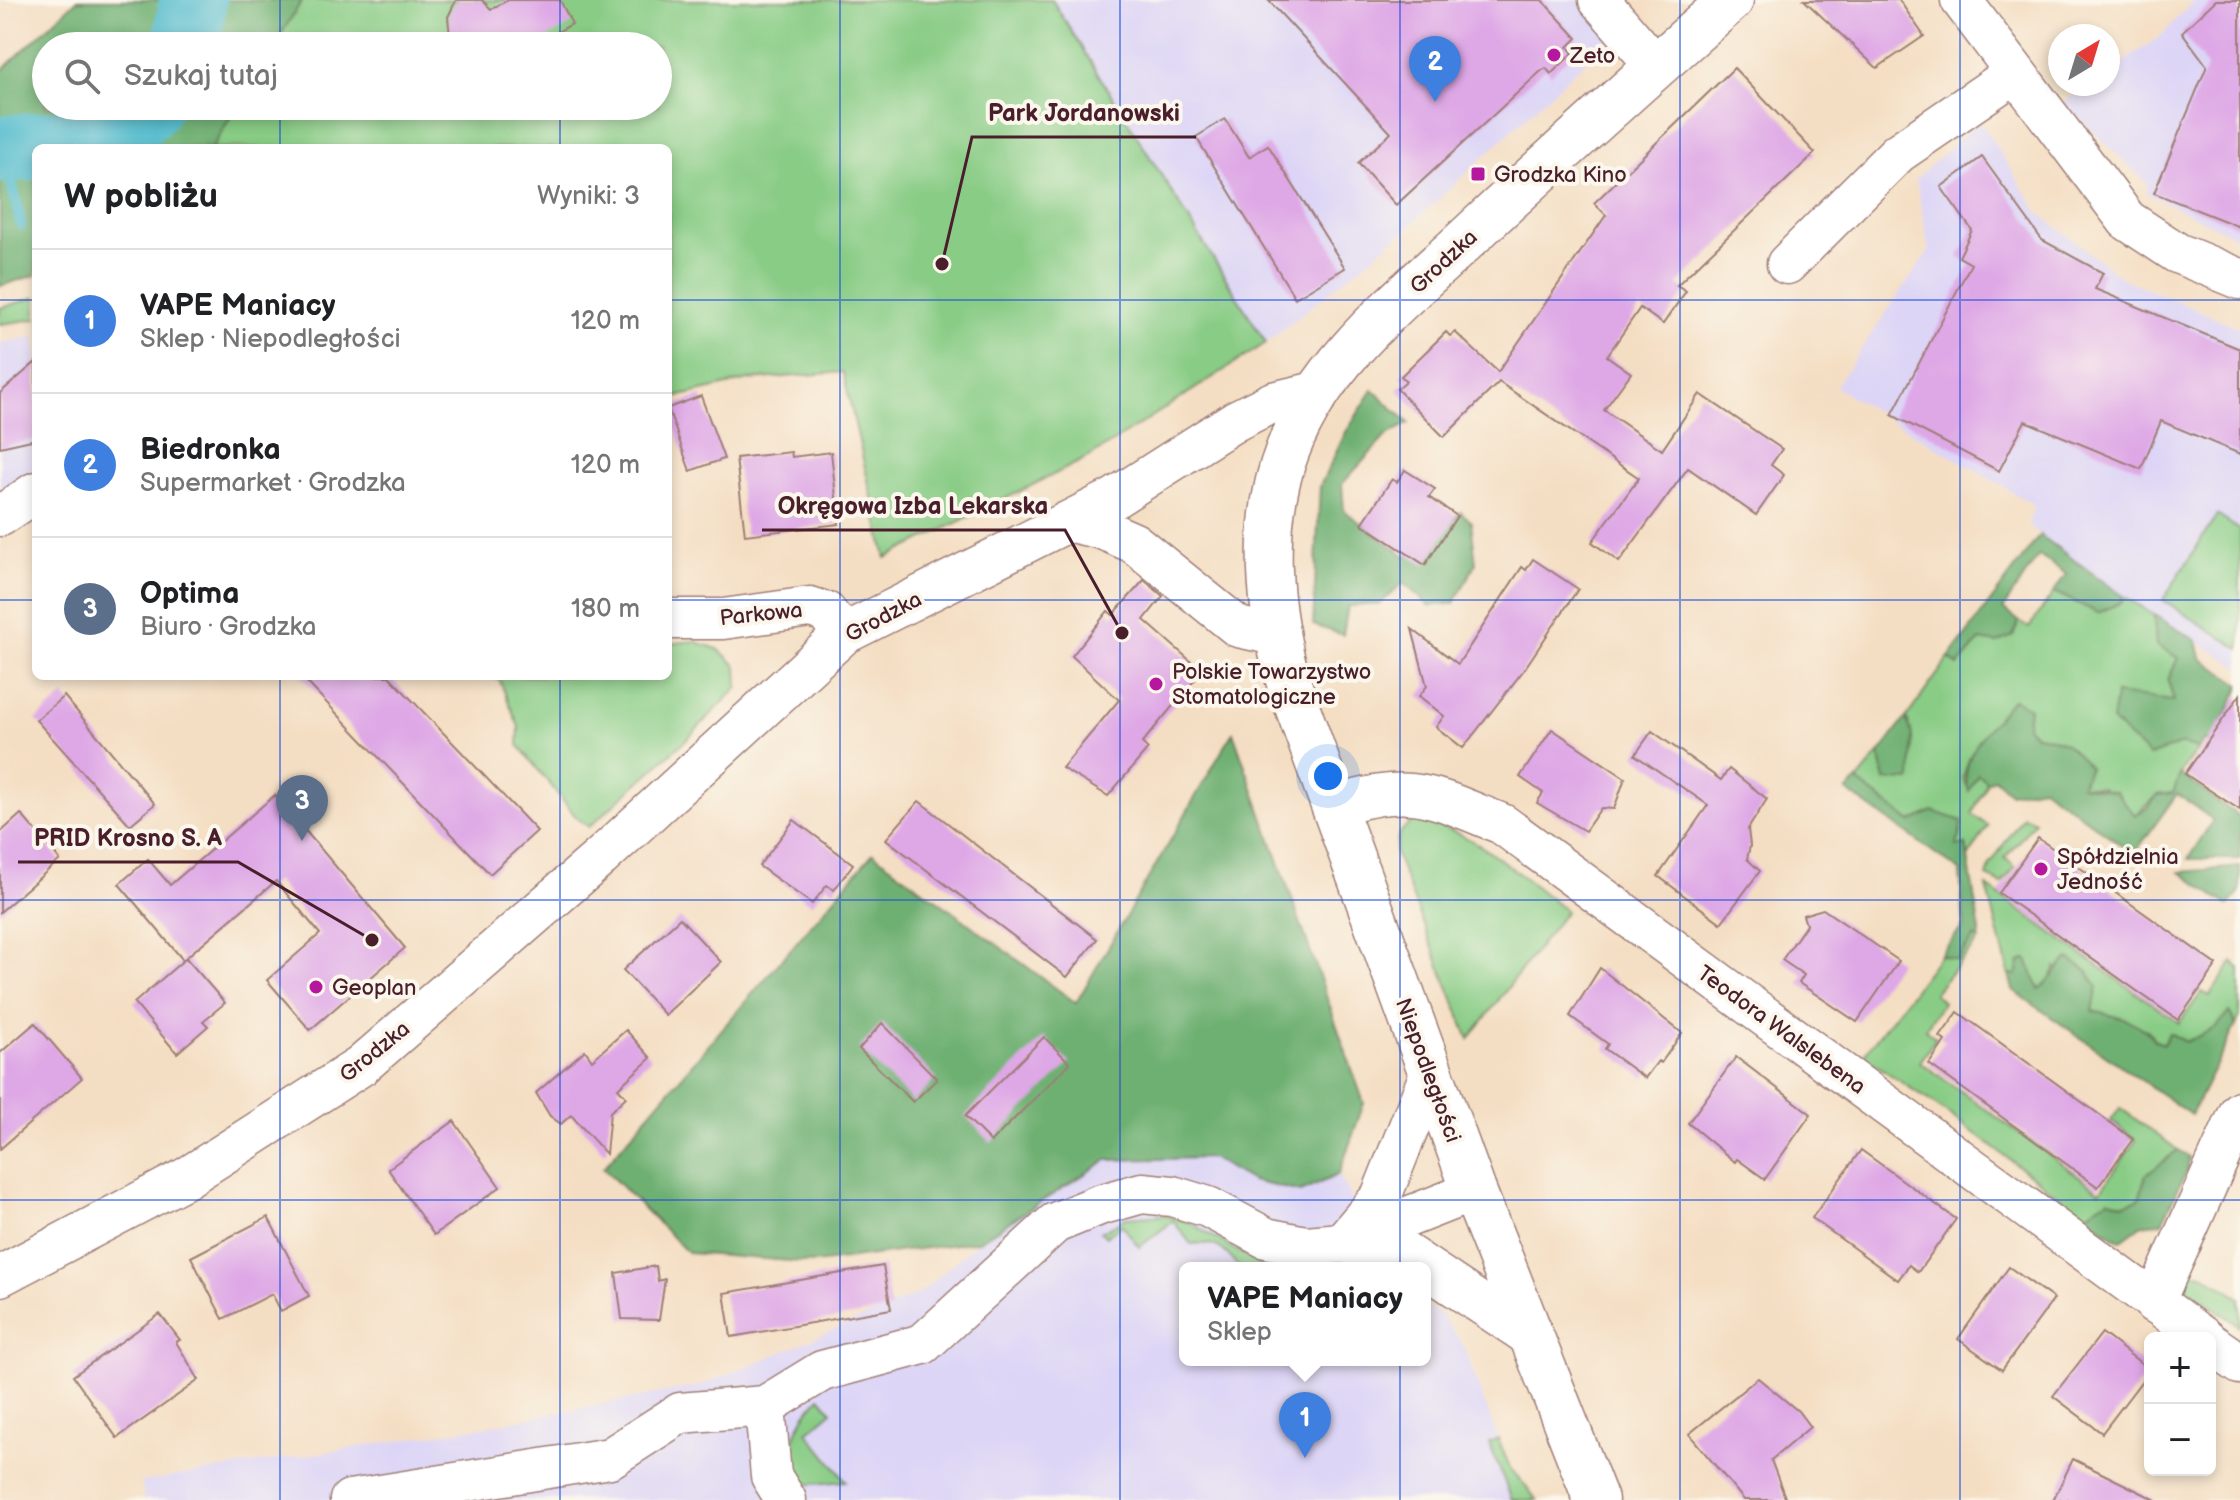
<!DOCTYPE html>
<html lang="pl">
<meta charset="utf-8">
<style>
body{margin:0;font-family:"Balsamiq Sans",sans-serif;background:#f6f6f6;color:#202124}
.controls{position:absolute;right:24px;bottom:24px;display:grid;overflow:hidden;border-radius:12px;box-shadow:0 4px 12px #0003}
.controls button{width:72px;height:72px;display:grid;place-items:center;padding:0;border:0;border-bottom:2px solid #e0e0e0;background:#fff;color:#202124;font:40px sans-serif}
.compass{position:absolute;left:2048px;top:24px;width:72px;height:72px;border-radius:50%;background:#fff;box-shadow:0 4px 12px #0003;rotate:38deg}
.you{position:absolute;left:1328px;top:776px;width:28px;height:28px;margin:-20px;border:6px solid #fff;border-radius:50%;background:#1a73e8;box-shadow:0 0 0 12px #1a73e833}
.badge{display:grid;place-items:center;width:52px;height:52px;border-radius:50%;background:#b45309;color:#fff;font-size:26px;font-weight:700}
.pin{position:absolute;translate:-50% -66px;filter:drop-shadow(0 2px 4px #0008)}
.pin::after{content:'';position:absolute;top:42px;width:28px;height:24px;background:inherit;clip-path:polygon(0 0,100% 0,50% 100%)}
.popup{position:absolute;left:1179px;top:1262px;width:252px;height:104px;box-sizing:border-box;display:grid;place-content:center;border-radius:12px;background:#fff;filter:drop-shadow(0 2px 6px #0005);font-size:26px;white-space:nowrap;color:#757577}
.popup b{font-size:30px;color:#202124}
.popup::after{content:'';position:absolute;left:50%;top:100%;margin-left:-16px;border:16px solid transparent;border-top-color:#fff}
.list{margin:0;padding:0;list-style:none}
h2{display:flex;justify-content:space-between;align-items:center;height:104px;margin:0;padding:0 32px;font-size:34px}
h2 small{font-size:26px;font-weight:400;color:#757577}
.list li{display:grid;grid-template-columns:52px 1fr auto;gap:24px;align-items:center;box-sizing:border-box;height:144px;padding:0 32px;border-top:2px solid #e0e0e0}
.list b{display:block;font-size:30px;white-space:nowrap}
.list p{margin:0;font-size:26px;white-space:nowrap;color:#757577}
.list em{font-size:26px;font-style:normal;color:#757577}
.icon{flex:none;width:44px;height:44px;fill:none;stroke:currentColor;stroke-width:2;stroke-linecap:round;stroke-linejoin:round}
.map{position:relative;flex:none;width:2240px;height:1500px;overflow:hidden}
.search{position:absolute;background:#fff;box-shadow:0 4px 12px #0003;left:32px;top:32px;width:640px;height:88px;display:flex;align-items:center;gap:20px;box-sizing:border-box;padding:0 28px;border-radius:44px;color:#757577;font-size:30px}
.panel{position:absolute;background:#fff;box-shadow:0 4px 12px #0003;left:32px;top:144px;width:640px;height:536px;border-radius:12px}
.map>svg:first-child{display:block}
.built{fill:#ddd5f6}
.green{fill:#88cc85;stroke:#697658;stroke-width:2}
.forest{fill:#6eb072;stroke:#5c684e;stroke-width:2}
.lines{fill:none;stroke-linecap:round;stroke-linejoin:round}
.stream{stroke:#51bbcd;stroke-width:11}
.river{stroke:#51bbcd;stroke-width:68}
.building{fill:#dea7e6}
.minor-casing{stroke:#9f7e77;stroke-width:43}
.major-casing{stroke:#9f7e77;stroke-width:47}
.minor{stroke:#fff;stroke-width:40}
.major{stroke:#fff;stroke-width:44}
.grid{fill:none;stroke:#1d4ed8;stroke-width:2;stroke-opacity:0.55}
.poi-dot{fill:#b5179e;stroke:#fbf7ec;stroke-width:3}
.labels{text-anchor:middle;stroke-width:8;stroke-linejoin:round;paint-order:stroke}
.poi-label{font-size:22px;fill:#4a1f2b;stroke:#fbf7ec;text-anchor:start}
.street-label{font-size:22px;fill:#4a1f2b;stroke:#fbf7ec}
.leader{fill:none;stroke:#4a1f2b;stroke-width:3}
.callout-dot{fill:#4a1f2b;stroke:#fbf7ec;stroke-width:3}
.callout-label{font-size:24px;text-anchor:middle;font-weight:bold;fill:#4a1f2b;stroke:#fbf7ec;stroke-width:8;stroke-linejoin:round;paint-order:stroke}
</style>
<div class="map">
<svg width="2240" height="1500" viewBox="0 0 2240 1500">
<rect width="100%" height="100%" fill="#fbf7ec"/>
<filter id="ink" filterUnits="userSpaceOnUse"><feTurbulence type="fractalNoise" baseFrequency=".0125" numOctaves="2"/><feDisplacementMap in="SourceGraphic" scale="16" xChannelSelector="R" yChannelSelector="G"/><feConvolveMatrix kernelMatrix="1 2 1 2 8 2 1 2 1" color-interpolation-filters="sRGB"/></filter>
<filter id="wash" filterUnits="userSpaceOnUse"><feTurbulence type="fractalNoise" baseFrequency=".006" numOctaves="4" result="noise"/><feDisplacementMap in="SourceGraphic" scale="32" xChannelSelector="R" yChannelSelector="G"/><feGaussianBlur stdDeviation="1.8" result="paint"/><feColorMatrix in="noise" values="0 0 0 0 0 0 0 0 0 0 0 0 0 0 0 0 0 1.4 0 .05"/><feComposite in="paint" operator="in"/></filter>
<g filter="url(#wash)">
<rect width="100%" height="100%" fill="#f4dec3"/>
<g class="built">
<polygon points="1052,0 1578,0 1611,37 1409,227 1266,343"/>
<polygon points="2194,0 2240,0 2240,238 2147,194 2147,183 2063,102 2090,84 2108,84 2108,72 2161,36"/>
<polygon points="1980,121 2039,213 2123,279 2240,328 2240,668 2122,595 2040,535 2028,525 2034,505 1835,387 1929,251 1916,179"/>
<polygon points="36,336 36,476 0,500 0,343"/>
<polygon points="1211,1158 1252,1181 1301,1192 1339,1174 1390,1268 1185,1268 1185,1360 1425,1360 1427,1307 1439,1312 1463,1345 1498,1439 1489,1443 1512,1500 144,1500 142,1482 154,1480 481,1427 703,1385 919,1294 979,1241 1107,1160"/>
</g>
<g class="green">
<polygon points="302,0 1052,0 1266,343 1091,456 886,558 843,372 749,380 668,399 668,148 212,148 237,106 658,106 658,46 274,46"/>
<polygon points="36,297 36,319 0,324 0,308"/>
<polygon points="2217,515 2240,530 2240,649 2163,600"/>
<path d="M2054,592L2098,613L2122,602V595L2154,615L2156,645L2178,658L2168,680L2174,702L2117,694L2182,744L2198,749L2182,770L2173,793L2158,795L2135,815L2102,787L2081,785L2089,767C2072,746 2062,738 2036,735L2026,726L2014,699L1970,756L1963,778L1969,790L1978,773L1987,782L1972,814L1988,826L1968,858L1966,845L1957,848L1926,817L1911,822L1857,781L1879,754L1885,780L1908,720L1906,718L1949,658L1958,666L1980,640L1997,643L2013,636L2019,621L2029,628Z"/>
<polygon points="693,641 718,649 737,666 738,687 689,737 589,827 577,818 518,745 519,727 500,681 493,676 668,676 668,644"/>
<polygon points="2023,816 2035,821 2005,858 2015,867 2002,884 1987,877 1990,865"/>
<path d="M1414,820C1473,828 1520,876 1566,911L1469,1039L1395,853L1399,833Z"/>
<polygon points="1987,887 2179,1023 2202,992 2210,996 2233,962 2240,969 2240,1016 2236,1025 2230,1013 2216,1028 2186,1042 2169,1033 2165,1044 2155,1041 2148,1030 2093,1011 2056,967 2048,985 2038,990 2009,974"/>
<polygon points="1975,937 1979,940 1934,993 1943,1002 1925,1029 1936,1038 1920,1062 2100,1191 2136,1140 2111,1121 2120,1108 2178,1150 2147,1175 2139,1199 2124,1204 2109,1199 2084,1215 1946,1112 1863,1056 1940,955 1957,959"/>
<path d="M1164,1215L1189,1222L1265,1268H1239C1224,1248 1216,1241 1191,1244L1173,1221L1139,1247L1122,1225L1106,1237L1101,1232L1126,1218Z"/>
<polygon points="2190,1272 2203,1274 2240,1298 2240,1326 2180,1284"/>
<path d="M820,1397L832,1411L807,1432L846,1481L792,1486C787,1450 794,1424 820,1397Z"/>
<polygon points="1498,1439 1510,1468 1537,1500 1512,1500 1489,1443"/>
</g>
<g class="forest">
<polygon points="77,0 302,0 274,46 46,46 46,106 237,106 212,148 36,148 36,275 0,286 0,72"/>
<polygon points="1373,390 1409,423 1386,436 1342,484 1344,511 1406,556 1428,547 1461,512 1471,522 1476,563 1454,603 1430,606 1403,583 1380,604 1348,606 1343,635 1313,625 1320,486 1346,432"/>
<polygon points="2040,535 2122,595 2123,601 2098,613 2054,592 2066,574 2039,555 2003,609 2019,621 2013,636 1997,643 1980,640 1958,666 1949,658"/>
<polygon points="2154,615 2197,641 2201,658 2240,684 2240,689 2210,743 2205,740 2198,749 2182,744 2149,756 2112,721 2116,694 2174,701 2168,680 2178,658 2156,645"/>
<path d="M2013,699L2029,708L2027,726L2035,735C2062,738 2072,746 2089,767L2081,785L2116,792L2135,815L2147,808L2158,795L2173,793L2180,774L2240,817V859H2188L2213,820L2177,794L2134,854L2042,787L2010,793L1994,778L1987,782L1978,774L1969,791C1955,758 1993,723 2013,699Z"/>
<polygon points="1906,718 1913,735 1911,781 1885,780 1879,754"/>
<polygon points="1233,732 1364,1103 1339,1174 1301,1192 1252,1181 1211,1158 1107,1160 979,1241 815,1263 688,1253 603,1168 873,853 1076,1003"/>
<polygon points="1857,781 1911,822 1933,811 1962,821 1957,847 1966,845 1980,932 1979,940 1974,937 1957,960 1940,955 1964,925 1960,871 1847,791"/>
<polygon points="2240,867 2240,891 2229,906 2180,872"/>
<path d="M2027,959L2039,989C2053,982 2055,967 2069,959L2088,971L2098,987L2093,1011C2117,1017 2141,1020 2155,1041L2164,1044L2169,1033L2186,1042L2216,1028L2229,1012L2236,1025L2191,1115L2013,990L2009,974L2017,975L2020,962Z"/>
<polygon points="2178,1150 2189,1157 2188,1168 2162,1222 2142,1225 2120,1241 2084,1215 2109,1199 2124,1204 2139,1199 2146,1175"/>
</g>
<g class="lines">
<polyline class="stream" points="13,149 10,174 21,225"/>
<g class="river">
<polyline points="186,46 193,0"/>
<path d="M0,149C52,145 108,145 147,106"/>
</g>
</g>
<g id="blocks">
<g class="building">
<polygon points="456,0 482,0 491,9 508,0 560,0 572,24 532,46 451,46 448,17"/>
<polygon points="1268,0 1542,0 1577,38 1568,47 1573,53 1551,74 1546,68 1540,72 1396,205 1358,163 1391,133"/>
<polygon points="1804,0 1899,0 1924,36 1877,68"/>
<polygon points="2216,0 2240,0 2240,227 2154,193 2207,66 2182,32"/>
<polygon points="1734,68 1815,153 1677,285 1686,291 1663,324 1640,308 1607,356 1631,373 1604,410 1662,450 1700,394 1782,449 1771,465 1784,475 1756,515 1688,468 1619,562 1592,542 1639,478 1499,382 1444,437 1397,389 1406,381 1401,376 1446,332 1450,336 1455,332 1498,372 1606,215 1594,203"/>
<polygon points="1225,119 1249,157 1268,145 1345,268 1295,298 1196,137"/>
<polygon points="1982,157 2042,240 2103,273 2095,289 2240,349 2240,454 2161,421 2141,469 2025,421 1999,471 1892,415 1971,264 1959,257 1972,230 1941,187"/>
<polygon points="36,362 36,439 0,447 0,393"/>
<polygon points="701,396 724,459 690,471 668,408"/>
<polygon points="791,452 792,457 831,452 839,524 745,535 736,458"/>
<polygon points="1405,470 1435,489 1429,497 1457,516 1425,565 1362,524 1392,479 1397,482"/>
<polygon points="1533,559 1578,589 1523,671 1463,748 1436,727 1444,716 1419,696 1427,686 1412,629 1458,664 1522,567 1526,570"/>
<polygon points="1144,580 1163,596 1144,620 1202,671 1142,743 1148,749 1108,796 1062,768 1119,700 1072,656 1108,611 1113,615"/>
<polygon points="301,676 389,676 537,831 490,874"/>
<polygon points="2240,695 2240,810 2185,774"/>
<polygon points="64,696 155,804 130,825 36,720"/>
<polygon points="1552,729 1625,778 1614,809 1601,808 1585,831 1537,803 1543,793 1520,777"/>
<polygon points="1652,731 1721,780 1729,769 1767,799 1748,829 1750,846 1747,859 1760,871 1721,923 1658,876 1708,805 1635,755"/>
<polygon points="275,795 405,948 310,1030 267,980 320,934 276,881 183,960 119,884 148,859 170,885"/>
<polygon points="919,801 1097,939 1067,977 886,839"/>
<polygon points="21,814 60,860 0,912 0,833"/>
<polygon points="794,820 853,864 834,890 827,885 812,904 759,866"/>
<polygon points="2038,838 2217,965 2178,1020 1999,893"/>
<polygon points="1823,909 1899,961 1857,1022 1799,983 1804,975 1782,960 1806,925 1803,915"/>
<polygon points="680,918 721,962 665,1015 623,970"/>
<polygon points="186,958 225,1003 203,1021 208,1026 177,1053 134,1003"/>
<polygon points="1600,968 1682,1033 1661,1063 1658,1061 1645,1078 1605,1049 1608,1044 1570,1016"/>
<polygon points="1958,1012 2133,1139 2098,1187 1929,1064 1945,1041 1940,1037"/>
<polygon points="35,1023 82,1078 0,1149 0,1053"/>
<polygon points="882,1023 937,1079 913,1102 859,1049"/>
<polygon points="626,1030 651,1058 618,1088 626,1097 610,1112 606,1154 571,1115 561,1124 550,1116 536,1093 585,1050 592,1060"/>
<polygon points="1044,1037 1070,1063 991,1142 965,1116"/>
<polygon points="1736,1057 1811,1114 1765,1179 1737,1159 1735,1162 1688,1123"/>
<polygon points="454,1121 500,1187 434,1235 388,1169"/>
<polygon points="1861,1150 1956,1219 1918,1272 1909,1265 1898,1280 1812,1218"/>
<polygon points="268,1217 309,1296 281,1311 272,1294 223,1319 191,1257"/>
<polygon points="656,1266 658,1281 665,1279 659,1320 622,1319 616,1273"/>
<polygon points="883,1266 891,1309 731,1337 724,1293"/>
<polygon points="2009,1267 2054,1299 2002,1370 1958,1339"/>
<polygon points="160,1314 180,1340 176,1342 199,1380 117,1438 73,1376"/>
<polygon points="2102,1333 2150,1370 2102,1433 2053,1396"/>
<polygon points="1758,1378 1798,1411 1810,1427 1771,1460 1786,1500 1744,1500 1689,1434"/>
<polygon points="2073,1459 2156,1500 2053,1500"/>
</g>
</g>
</g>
<g filter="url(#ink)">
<use href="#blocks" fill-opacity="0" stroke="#9f7e77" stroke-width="2"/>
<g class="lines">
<g class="minor-casing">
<g id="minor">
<polyline points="1599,0 1656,66"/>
<polyline points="1961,0 2127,220 2177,253 2240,279"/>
<polyline points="1787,264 1898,153 2015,73"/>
<polyline points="0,516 36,492"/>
<polyline points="1071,522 1102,529 1134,543 1238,627 1275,635"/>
<polyline points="668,619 723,619 810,607 826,612 844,634"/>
<path d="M1334,806C1413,782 1429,795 1502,824L2204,1338"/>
<polyline points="1349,1240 1474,1191"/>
<polyline points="1342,1243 1381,1197 1430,1074"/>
<polyline points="0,1276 186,1178 361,1066 601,857 844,634 1113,499 1235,421 1273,402 1316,392"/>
<polyline points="2154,1303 2240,1111"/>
<polyline points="2210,1343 2240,1364"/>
<polyline points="765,1406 771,1476 786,1500"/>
<polyline points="350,1500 610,1458 680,1413 765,1406 822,1371 923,1344 1055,1223 1099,1205 1142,1193 1172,1196 1208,1207 1266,1238 1306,1246 1342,1243 1405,1253 1534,1339"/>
</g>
</g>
<g class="major-casing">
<path id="major" d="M1596,1500L1474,1191L1290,687C1268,612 1259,523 1288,449C1323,358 1406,296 1475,231C1559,153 1645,76 1731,0"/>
</g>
<use href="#minor" class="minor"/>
<use href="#major" class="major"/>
</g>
</g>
<path class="grid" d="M280,0V46M560,0V46M840,0V1500M1120,0V1500M1400,0V1500M1680,0V1500M1960,0V1500M280,106V148M560,106V148M0,300H36M668,300H2240M0,600H36M668,600H2240M280,676V1500M560,676V1500M0,900H2240M0,1200H2240"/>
<g class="poi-dot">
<circle cx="1554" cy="55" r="8"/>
<rect x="1470" y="166" width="16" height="16" rx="4"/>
<circle cx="1156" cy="684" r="8"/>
<circle cx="2041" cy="869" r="8"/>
<circle cx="316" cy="987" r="8"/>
</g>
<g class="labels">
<g class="poi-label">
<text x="1570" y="63">Zeto</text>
<text x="1494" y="182">Grodzka Kino</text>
<text x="1172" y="679">Polskie Towarzystwo<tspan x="1172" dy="25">Stomatologiczne</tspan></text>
<text x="2057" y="864">Spółdzielnia<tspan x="2057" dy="25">Jedność</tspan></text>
<text x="332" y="995">Geoplan</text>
</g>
<g class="street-label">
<text transform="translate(1443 261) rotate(-43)" y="8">Grodzka</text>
<text transform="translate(761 613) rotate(-6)" y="8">Parkowa</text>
<text transform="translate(883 616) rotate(-28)" y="8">Grodzka</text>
<text transform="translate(1782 1029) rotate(36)" y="8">Teodora Walslebena</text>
<text transform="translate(374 1051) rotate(-39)" y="8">Grodzka</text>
<text transform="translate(1429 1070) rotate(70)" y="8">Niepodległości</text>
</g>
</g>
<path class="leader" d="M942 264L972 137H1196M1122 633L1065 530H762M372 940L238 862H18"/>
<g class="callout-dot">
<circle cx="942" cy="264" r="8"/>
<circle cx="1122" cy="633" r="8"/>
<circle cx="372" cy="940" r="8"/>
</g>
<g class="callout-label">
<text x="1084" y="121">Park Jordanowski</text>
<text x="913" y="514">Okręgowa Izba Lekarska</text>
<text x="128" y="846">PRID Krosno S. A</text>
</g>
</svg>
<div class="controls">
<button>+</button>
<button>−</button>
</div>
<svg class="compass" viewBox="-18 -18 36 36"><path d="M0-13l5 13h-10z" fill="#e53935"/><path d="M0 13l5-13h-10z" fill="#757577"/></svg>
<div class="you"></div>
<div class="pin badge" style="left:1305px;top:1458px;background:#3f7fe0">1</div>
<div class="popup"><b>VAPE Maniacy</b>Sklep</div>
<div class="pin badge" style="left:1435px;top:102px;background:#3f7fe0">2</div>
<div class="pin badge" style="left:302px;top:841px;background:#5c6f8a">3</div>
<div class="search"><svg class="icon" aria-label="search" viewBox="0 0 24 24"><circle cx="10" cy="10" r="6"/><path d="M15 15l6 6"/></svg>Szukaj tutaj</div>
<section class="panel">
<h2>W pobliżu<small>Wyniki: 3</small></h2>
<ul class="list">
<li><span class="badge" style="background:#3f7fe0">1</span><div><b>VAPE Maniacy</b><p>Sklep · Niepodległości</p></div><em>120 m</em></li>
<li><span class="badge" style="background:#3f7fe0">2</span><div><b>Biedronka</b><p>Supermarket · Grodzka</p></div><em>120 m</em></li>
<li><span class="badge" style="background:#5c6f8a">3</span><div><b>Optima</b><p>Biuro · Grodzka</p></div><em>180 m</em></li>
</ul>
</section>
</div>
